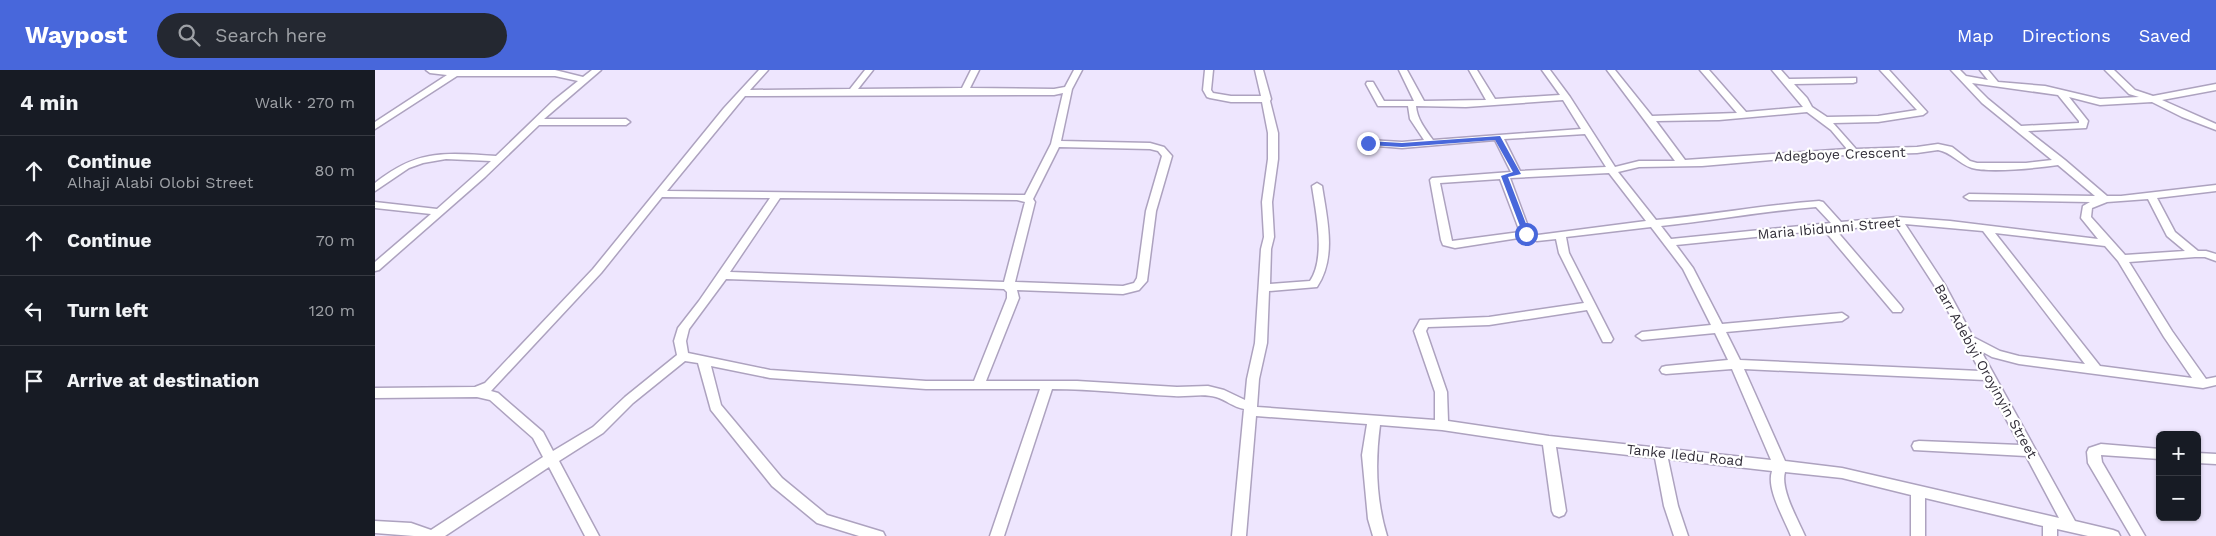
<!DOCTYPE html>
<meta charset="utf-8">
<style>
body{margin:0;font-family:"Work Sans",sans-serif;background:#242831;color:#f1f3f6}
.controls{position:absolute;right:15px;bottom:15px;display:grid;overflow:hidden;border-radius:8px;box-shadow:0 1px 4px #0004}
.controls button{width:45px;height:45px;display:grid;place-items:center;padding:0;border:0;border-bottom:1px solid #363941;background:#171b24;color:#f1f3f6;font:25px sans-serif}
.stop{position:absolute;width:15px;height:15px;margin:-11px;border:4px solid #4867db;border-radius:50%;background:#fff}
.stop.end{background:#4867db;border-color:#fff;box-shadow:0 1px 5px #0008}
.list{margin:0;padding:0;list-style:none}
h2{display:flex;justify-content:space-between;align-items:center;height:65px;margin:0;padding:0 20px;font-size:21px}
h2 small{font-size:16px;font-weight:400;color:#9ea1a6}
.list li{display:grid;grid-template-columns:32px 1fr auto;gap:15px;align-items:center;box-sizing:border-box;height:70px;padding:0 20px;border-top:1px solid #363941}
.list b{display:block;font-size:19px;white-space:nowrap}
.list p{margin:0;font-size:16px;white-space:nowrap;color:#9ea1a6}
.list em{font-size:16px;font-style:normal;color:#9ea1a6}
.icon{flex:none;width:28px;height:28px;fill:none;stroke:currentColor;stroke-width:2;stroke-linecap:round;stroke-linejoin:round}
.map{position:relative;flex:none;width:1841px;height:466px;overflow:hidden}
header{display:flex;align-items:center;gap:30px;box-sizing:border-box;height:70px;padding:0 25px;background:#4867db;color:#fff}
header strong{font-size:24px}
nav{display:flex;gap:28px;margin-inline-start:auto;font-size:18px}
.search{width:350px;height:45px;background:#242831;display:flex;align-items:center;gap:12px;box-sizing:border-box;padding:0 18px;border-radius:28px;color:#9ea1a6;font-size:19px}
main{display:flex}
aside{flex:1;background:#171b24}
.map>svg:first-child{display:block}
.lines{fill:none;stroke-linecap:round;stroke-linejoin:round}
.minor-casing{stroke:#ada2bf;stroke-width:3}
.minor{fill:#fff;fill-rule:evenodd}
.route{fill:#4867db}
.labels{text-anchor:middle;stroke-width:4.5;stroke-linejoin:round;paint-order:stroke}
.street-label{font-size:14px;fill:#322e39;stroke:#fff}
</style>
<header>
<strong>Waypost</strong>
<div class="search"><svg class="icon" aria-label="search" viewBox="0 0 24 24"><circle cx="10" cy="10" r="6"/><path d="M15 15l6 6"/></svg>Search here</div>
<nav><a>Map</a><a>Directions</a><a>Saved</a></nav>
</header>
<main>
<aside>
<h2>4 min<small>Walk · 270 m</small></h2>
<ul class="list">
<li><svg class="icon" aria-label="ahead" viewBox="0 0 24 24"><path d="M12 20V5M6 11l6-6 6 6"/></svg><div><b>Continue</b><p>Alhaji Alabi Olobi Street</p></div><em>80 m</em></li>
<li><svg class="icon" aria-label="ahead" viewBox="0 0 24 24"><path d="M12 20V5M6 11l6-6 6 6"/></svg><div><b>Continue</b></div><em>70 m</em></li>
<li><svg class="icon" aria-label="left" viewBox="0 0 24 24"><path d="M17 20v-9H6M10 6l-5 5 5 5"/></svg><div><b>Turn left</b></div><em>120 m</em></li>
<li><svg class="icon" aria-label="arrive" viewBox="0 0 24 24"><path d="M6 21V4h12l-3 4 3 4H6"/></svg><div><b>Arrive at destination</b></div></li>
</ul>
</aside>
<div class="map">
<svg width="1841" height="466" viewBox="0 0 1841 466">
<rect width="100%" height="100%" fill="#eee6fe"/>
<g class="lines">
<g class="minor-casing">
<g id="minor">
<path d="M51,0H180L208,7L217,0H226L169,49H251L255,52L251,55H164L110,107L4,200L0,201V192L56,144L0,138V132L62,139L116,91L71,89L48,93L34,98L0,121V113C43,79 69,83 121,86L178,31L203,11L180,6H82L0,59V52L72,5L55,3Z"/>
<path d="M384,0H393L375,20L475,19L490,0H498L483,19L587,18L596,0H604L595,18L679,19L690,17L699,0H707L697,19L686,71L775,73L789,77L797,86L781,141L772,211L764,220L748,224L642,220L644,228L611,311H702L802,317L833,316L849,320L870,330L872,309L880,273L886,179L889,167L887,132L893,89V63L887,32H856L835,28L832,27L828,20L830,0H838L836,20L838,23L856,26H886L880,0H888L896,29L895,31L903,63V89L897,132L899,167L896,179L895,214L935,211C951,188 941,143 937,116L942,113L947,116C952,149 962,187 942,217L894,221L892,273L884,309L882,337L1060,350V322L1039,261L1045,250L1114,247L1209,233L1184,183L1181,169L1162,171L1150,167L1080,178L1068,175L1066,170L1055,110L1057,108L1136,102L1120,70L1027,78L990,75L988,73L993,70L1027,72L1049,70L1035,49L1033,36H1003L991,14L992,12H998L1009,31H1039L1024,0H1032L1049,31L1111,30L1094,0H1102L1120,29L1185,25L1167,0H1175L1195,27L1240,97L1264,91H1300L1232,0H1240L1277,46L1362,43L1325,0H1334L1371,42L1428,37L1397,0H1406L1414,9L1481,8V12L1478,13L1419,14L1432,28L1437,37L1452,47L1503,46L1542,40L1505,0H1514L1552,42L1548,45L1503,52L1458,53L1481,79L1542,77L1563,74L1577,77L1595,91L1602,93H1651L1677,90L1607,33L1576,0H1585L1591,6L1613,10L1605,0H1613L1623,12L1670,16L1725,29L1764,27L1754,24L1730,0H1739L1760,20L1778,26L1841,14V20L1787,30L1841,54V60L1807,47L1777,32L1725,35L1694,27L1713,51L1711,58L1653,61L1690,90L1732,126H1746L1841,115V121L1782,128L1800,162L1823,181H1831L1841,184V191L1830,187H1820L1754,192L1797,261L1831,309L1841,307V315L1828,318L1644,294L1617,287L1606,281L1700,451L1738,460L1743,462L1745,466H1713L1682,459V466H1668V456L1550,428V466H1536V425L1467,408L1410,402C1405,419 1423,450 1430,466H1416C1409,448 1391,419 1397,401L1293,389L1303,436L1313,466H1299L1289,436L1280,388L1181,377L1191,441L1189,445L1184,447L1179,445L1177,441L1168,375L1067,360L1005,355C1000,392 1001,430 1012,466H998L993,449L987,385L992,354L881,346L871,466H857L869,339C858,337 851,330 841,327C828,323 813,327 799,326C759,324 718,319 677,319L629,466H615L665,319H551L395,308L336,296L346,335L407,408L452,445L508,462L510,466H484L442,453L397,416L336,340L323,293L310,291L258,333L228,363L184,391L224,466H210L174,397L70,466H39L0,463V451L36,453L56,460L168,387L158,368L115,330L102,327L0,328V318L100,317L110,313L218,199L349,38ZM1597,13L1683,25L1704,51V53L1646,56L1613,29ZM688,23L676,74L650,125L292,121L370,26L679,25ZM1188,30L1206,59L1058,70C1050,59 1042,49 1041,36L1091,37ZM1432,42L1456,60L1472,79L1310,90L1281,51L1344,50ZM1210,64L1231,97L1145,101L1129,69ZM684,77L775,79L783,81L787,86L771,141L762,208L759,213L748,216L640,212L660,132L658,129ZM1563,80C1576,82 1584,94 1597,98C1616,103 1662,98 1683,95L1720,126L1594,124L1589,127L1594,130L1715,132L1708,136L1706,148L1723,169L1575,151L1522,147L1466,152L1448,132L1444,131C1389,135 1336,145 1281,150L1243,102L1264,97L1327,96L1441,86L1542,83ZM1234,103L1271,151L1163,165L1155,162L1135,108ZM1125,109L1145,162L1077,171L1065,113ZM287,127L395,128L324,231L303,258L299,271L302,285L250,327L218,357L178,381L168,362L123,323L116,321L226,203ZM405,128L642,130L650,132L629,212L355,202ZM1773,129L1792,166L1810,181L1750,185L1716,147L1717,138L1732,132ZM1441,137L1456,153L1296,169L1286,156C1338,151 1389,141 1441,137ZM1519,153L1559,215L1605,301L1365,290L1351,262L1467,251L1473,247L1467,243L1347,254L1318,198L1301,175L1449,160L1518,242H1526L1528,239L1526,236L1460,159L1465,160ZM1530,154L1608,161L1710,294L1644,286L1625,281L1598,267L1570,215ZM1276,157L1308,199L1336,255L1267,262L1261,266L1267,270L1340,263L1353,290L1291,296L1287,297L1285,300L1287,303L1291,304L1357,299L1396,390L1174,366L1073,351L1072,322L1051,261L1053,257L1114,255L1212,240L1228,272H1236L1238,269L1194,183L1191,167ZM1620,163L1730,176L1743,191L1789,267L1817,308L1725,296ZM351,209L629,219L632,222V228L599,311H551L395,300L313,283L311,271L314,259ZM1369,299L1610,310L1645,375L1544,371L1539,372L1537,376L1539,380L1651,386L1684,448L1467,398L1410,391Z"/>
<polygon points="1726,374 1785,379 1785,389 1726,385 1727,392 1770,466 1756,466 1713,393 1712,382 1714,378"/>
<polygon points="1822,383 1841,384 1841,394 1822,393"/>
</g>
</g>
<use href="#minor" class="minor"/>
</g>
<polygon class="route" points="1125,66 1146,104 1133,107 1155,164 1154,166 1148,164 1126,106 1138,102 1120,70 1027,77 993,75 990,73 993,71 1027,73"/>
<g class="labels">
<g class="street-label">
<text transform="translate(1465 84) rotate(-2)" y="5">Adegboye Crescent</text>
<text transform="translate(1454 158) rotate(-5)" y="5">Maria Ibidunni Street</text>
<text transform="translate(1611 301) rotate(61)" y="5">Barr Adebiyi Oroyinyin Street</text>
<text transform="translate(1310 385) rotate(6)" y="5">Tanke Iledu Road</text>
</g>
</g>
</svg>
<div class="controls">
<button>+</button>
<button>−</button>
</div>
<div class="stop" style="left:1151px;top:164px"></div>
<div class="stop end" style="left:993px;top:73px"></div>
</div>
</main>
